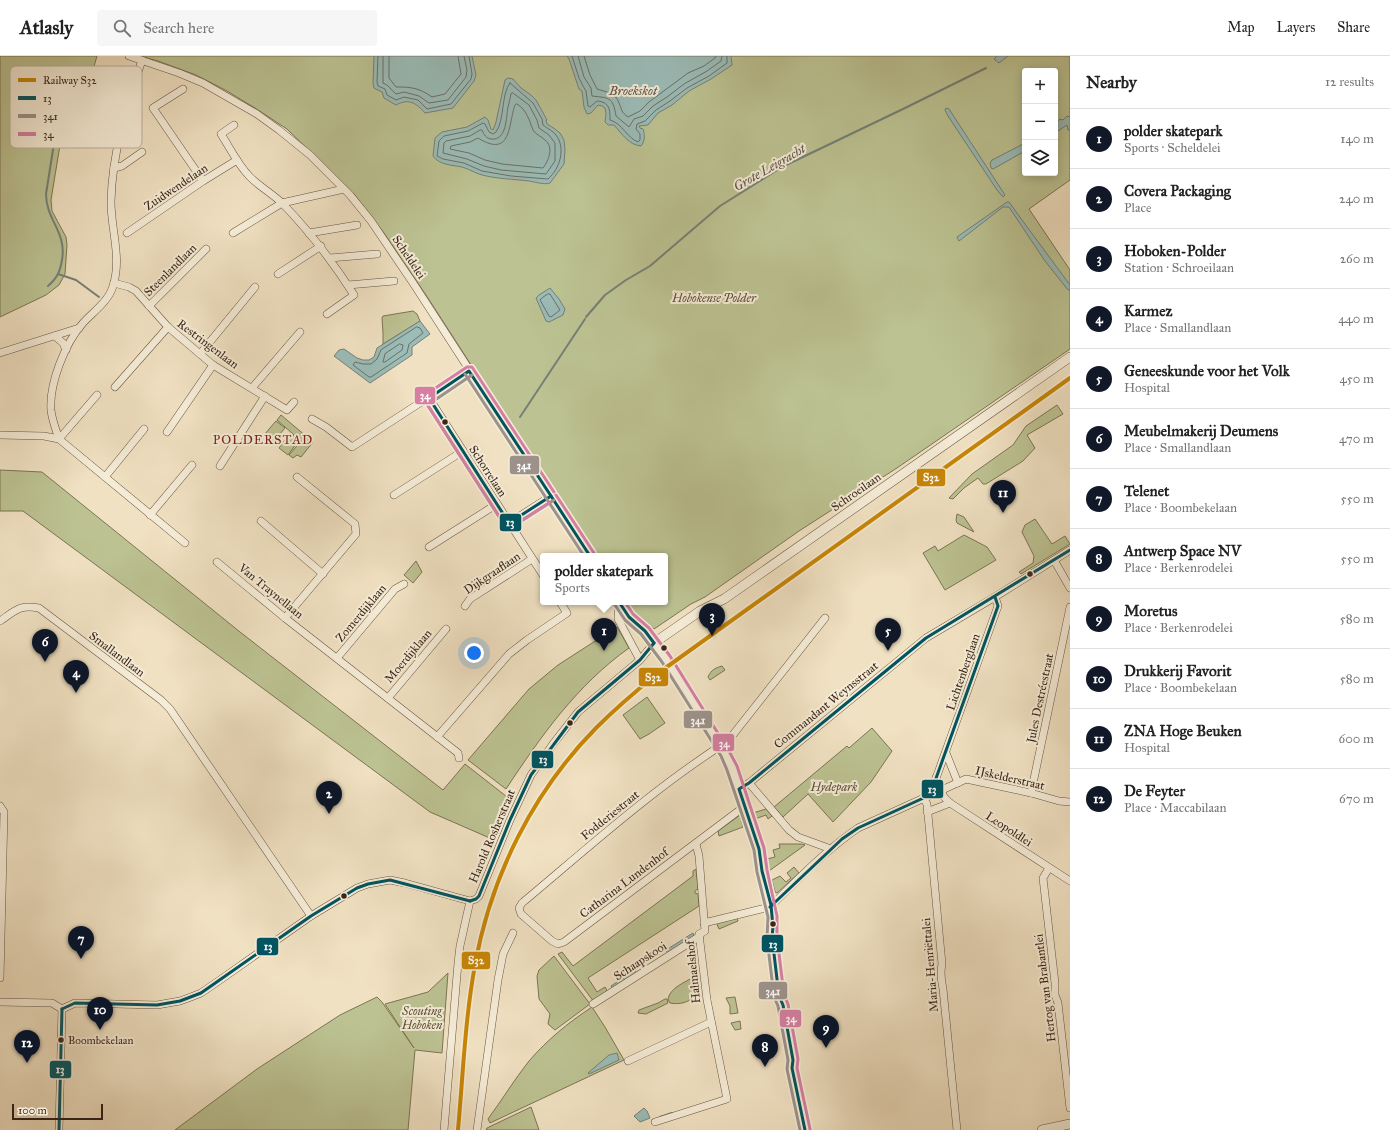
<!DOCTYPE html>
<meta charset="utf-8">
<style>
body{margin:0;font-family:"IM FELL Great Primer",serif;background:#f6f6f6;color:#222}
.controls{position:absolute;right:12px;top:12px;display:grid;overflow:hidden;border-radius:4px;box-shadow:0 2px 10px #0003}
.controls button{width:36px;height:36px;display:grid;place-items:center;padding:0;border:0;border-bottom:1px solid #e0e0e0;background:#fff;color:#222;font:20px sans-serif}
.scale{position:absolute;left:12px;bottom:10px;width:91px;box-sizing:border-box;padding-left:4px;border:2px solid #3b2517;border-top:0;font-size:11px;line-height:14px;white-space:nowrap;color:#3b2517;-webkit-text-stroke:3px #f5ecd7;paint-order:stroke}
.you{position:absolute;left:474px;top:597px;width:14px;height:14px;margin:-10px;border:3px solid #fff;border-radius:50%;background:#1a73e8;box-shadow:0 0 0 6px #1a73e833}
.badge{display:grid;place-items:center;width:26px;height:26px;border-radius:50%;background:#111827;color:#fff;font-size:13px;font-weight:700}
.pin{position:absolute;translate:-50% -33px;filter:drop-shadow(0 1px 2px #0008)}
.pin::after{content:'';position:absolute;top:21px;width:14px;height:12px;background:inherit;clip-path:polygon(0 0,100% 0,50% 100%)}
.popup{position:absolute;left:540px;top:497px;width:128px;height:52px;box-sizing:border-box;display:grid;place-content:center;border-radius:4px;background:#fff;filter:drop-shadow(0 1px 3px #0005);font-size:13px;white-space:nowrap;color:#767676}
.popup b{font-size:15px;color:#222}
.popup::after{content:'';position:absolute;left:50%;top:100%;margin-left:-8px;border:8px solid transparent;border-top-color:#fff}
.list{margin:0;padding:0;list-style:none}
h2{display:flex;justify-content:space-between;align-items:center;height:52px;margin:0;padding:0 16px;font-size:17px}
h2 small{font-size:13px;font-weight:400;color:#767676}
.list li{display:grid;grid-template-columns:26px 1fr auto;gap:12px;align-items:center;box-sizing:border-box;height:60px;padding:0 16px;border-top:1px solid #e0e0e0}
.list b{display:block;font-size:15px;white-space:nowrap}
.list p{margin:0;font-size:13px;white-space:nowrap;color:#767676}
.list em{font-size:13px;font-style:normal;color:#767676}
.icon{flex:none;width:22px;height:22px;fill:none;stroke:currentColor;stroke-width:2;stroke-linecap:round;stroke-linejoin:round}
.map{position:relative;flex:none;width:1070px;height:1074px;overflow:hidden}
header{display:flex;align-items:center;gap:24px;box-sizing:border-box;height:56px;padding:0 20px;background:#fff;border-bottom:1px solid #e0e0e0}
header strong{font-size:19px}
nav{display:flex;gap:22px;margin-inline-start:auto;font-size:14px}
.search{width:280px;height:36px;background:#f6f6f6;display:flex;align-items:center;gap:10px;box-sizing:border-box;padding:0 14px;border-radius:4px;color:#767676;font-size:15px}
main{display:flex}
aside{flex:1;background:#fff}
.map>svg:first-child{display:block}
.green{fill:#bcc292;stroke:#7c7454;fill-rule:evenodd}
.water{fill:#9bbcb7;stroke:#758077}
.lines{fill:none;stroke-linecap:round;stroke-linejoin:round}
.shore{stroke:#6b7067;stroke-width:1}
.stream{stroke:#758077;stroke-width:2}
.minor-casing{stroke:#685442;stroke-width:8}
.tertiary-casing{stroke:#685442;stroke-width:10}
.minor{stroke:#f5ecd7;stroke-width:7}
.tertiary{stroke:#f5ecd7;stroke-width:9}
.bus-1-casing{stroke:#f5ecd7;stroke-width:6}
.bus-2-casing{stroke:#f5ecd7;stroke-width:6}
.bus-3-casing{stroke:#f5ecd7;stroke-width:6}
.bus-1{stroke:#005460;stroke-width:3}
.bus-2{stroke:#9d928b;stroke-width:3}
.bus-3{stroke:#d57fa2;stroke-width:3}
.rail-1-casing{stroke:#f5ecd7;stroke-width:7}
.rail-1{stroke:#c88606;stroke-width:4}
.bus-dot{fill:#3b2517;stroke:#f5ecd7;stroke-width:1.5}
.labels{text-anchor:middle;stroke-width:4;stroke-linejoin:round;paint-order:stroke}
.bus-label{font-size:11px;fill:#3b2517;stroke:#f5ecd7;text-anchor:start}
.street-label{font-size:12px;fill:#3b2517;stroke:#f5ecd7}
.park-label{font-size:12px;font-style:italic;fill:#5b4c36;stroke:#f5ecd7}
.water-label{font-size:13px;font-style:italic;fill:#585247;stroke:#f5ecd7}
.neighbourhood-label{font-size:13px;letter-spacing:1px;fill:#7a1f14;stroke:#f5ecd7}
.key{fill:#f5ecd7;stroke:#bdb09d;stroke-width:1}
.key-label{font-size:11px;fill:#3b2517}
.line-badge{stroke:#f5ecd7;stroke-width:1.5}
.badge-label{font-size:11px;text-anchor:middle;font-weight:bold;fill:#fff}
</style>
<header>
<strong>Atlasly</strong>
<div class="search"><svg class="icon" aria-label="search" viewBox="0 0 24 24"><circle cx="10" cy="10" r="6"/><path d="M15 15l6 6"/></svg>Search here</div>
<nav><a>Map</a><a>Layers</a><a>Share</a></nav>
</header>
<main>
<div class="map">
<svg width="1070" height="1074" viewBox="0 0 1070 1074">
<rect width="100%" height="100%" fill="#f0e1c2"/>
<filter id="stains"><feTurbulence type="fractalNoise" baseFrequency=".005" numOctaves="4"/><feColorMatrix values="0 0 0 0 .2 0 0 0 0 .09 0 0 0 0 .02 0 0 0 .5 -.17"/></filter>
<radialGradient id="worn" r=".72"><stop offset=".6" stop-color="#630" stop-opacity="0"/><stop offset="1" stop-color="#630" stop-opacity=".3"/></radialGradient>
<g class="green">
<polygon points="0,0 97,0 84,45 60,89 51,144 52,155 66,181 67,189 65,218 59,229 46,239 0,261"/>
<path d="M140,0H1070V124L1029,153L1070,214V293L897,412L799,475L705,541L691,548L654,573L636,561L625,546H665V500H594L428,242L384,177L354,138L287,73L255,52L227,35L196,19L158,5ZM1025,15H1055V117H1025Z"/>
<polygon points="413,255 417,258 420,265 383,288 383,277 382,262 383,260"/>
<polygon points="1057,349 1063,358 1027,379 1035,392 1023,405 986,428 983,428 978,422 964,432 953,443 949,442 972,418 1013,389 1026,370"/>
<polygon points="281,359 313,386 301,401 297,399 293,402 289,399 301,385 277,364"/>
<polygon points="276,365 285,372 273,386 264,379"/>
<polygon points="290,377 299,384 288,399 279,392"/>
<polygon points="0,414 42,416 240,576 443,734 465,708 511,744 492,783 430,756 23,455 0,455"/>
<polygon points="957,458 964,461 974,476 957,467 956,464"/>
<polygon points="1035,463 1052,488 1065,480 1070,488 1021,518 1019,516 1033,507 1034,500 1022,476 1025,469"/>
<polygon points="964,479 987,491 996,504 945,534 923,497 935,490 938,495"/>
<polygon points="416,505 422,516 413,527 404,519"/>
<path d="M617,571L629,592C577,629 541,680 506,733L468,704L529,633L558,609Z"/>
<path d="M722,610L725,614L710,624L708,621C711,614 715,612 722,610Z"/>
<polygon points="647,641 665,667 649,678 640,683 623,659"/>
<polygon points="872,672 892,695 871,726 833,766 808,738 783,761 774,751 847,690 849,692"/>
<polygon points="766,753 772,760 768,763 766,759 755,763 753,757"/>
<polygon points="740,759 743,771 719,780 718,775"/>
<polygon points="779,788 801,788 805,789 769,815 767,803 775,801 773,794 780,792"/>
<polygon points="794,811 799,817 777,837 775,836 772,824 780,820 786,826 791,822 787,817"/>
<polygon points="696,813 698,833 695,835 695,837 698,838 699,850 588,922 597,936 605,931 608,936 594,946 558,898 562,896 573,910 693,820 693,815"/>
<polygon points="737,862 738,865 719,873 716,866"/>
<polygon points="554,900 590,948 555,974 548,968 550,958 539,943 537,920 539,914"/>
<polygon points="448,917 442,997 415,994 408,1074 175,1074 257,1013 340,959 377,941 382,946 414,992 385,948 428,936"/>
<path d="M694,921L696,940C688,946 681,949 670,947L668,943C670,932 685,926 694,921Z"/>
<polygon points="735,941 738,957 730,958 730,950 726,942"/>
<polygon points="665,943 667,943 668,947 646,958 638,957 639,954 658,947"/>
<path d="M592,951L605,971L624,1004L490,1067L488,1063C502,1044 514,1024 529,1005C547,984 569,966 592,951Z"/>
<polygon points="740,965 741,973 735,974 731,967"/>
<polygon points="531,1051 539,1074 486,1074 487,1072"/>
</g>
<g class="water">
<path d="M374,0H472L476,19L474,25L453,52L425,57C416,47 409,42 396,49L384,42L382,36L374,32L373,27Z"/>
<path d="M567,0H731L732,9L711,23L689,35L672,49L658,57L648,69L639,70L640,72L643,73C645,79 645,85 641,90C629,89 622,78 614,69H608L605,66L606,58L605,52L602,50L598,49L591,57L587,58L584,51L582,35L579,33L569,3Z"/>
<polygon points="997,0 1008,0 999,7 994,3"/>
<path d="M508,22L513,23L521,32L531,39L536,44L547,64H546L547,68L555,73L560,77L564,84L565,94L564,108L550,127C543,129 536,126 529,125C513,123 498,123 482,119C475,117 469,113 462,111C452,109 439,109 433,100L435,82L442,76L467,71L485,61L488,64L491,73L493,74L496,66L505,24Z"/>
<polygon points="946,52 949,53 1005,139 1003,141 997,134 948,60 945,54"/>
<polygon points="1067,60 1070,61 1070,74 1068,74 1067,69 1055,77 1056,67 1060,63 1063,64"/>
<polygon points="1025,87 1025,95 993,113 991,112 990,107 992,104"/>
<polygon points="1007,146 1009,146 1022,164 1070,229 1070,234 1068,234 1045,205 1009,151 1003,151 959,185 957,181"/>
<polygon points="550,232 559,243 565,253 563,259 549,266 546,265 536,242 539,239"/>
<polygon points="420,265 430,278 412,291 412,299 370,327 334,300 339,294 344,293 357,302 363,304 369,304 374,301 377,292"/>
<polygon points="693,877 694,881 668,898 666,894"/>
<polygon points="635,914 637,918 613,933 611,930"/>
<polygon points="617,997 619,1004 589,1018 588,1017 609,999"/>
<polygon points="644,1052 647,1055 650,1062 640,1066 634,1060"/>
</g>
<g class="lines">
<g class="shore">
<polyline points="378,0 377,26 378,30 385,33 387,39 396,44 404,41 418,44 427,53 451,48 471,23 472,18 469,0"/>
<path d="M383,0V27C389,29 391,34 396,38L404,36L419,40L429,47L448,44L466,21L467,14L464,0"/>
<path d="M389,0V22L396,31C412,31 419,32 432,41L445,38L461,18L458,0"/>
<path d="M572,0L579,22L583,30L586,35L588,50L590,51L597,45C610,46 610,54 610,64C623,68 626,81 638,86L640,84V78L636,73L637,68L645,65L656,54L670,45L687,32L709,20L727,7V0"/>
<path d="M578,0L584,21L591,32L592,40C608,42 613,40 616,60L629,71L634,63L643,60L653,50L667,41L684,28L707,15L721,5L722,0"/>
<path d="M584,0L590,19L597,33C606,36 616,37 619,47C622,54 621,56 628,61L640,55L649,46L688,17L704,10L715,2L716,0"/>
<path d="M510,27L533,47L542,63L543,69C548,73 553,75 556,79C566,92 560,113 548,123L511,120L482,115L464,107L443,103L437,100L439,85L444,80L468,75L483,67L485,68L489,76L493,78L496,76C505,63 501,38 510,27Z"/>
<path d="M513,37L529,49L537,64L539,72L549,79L555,87V105L546,118L501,114L484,110L467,103L443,97L444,87L446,85L470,80L480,74H482C484,79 486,82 491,83C507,85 506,61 508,51C509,47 510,43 511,38Z"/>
<path d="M517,48C527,54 529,64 533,74C536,79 541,80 545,84C554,91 549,104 543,112L502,108L485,104L469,97L450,93L451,90L470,86L478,82C512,103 508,68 515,49Z"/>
<polygon points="548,238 550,238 560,254 551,261 549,260 540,244 542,242"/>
<polygon points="417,271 420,272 423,277 409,288 407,297 371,321 369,321 353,309 355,306 363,308 371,308 377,303 381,294"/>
<polygon points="400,288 403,289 402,294 385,306 383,306 385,298"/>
</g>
<g class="stream">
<polyline points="58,218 76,224 99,241"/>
<path d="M48,230C57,222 60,216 62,204C67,176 46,164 46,138L55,81L72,56L85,22"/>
<polyline points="586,261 605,239 626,224 650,210 720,150 782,111 903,53 986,12"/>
<polyline points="520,361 585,263"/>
<polyline points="660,1061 672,1057"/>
</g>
<g class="minor-casing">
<g id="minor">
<polyline points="129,0 179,17 203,27 257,58 279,74 310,99 350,139 371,165 413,227 590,500"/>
<path d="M142,4C127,50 112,96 111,146C111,174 122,202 113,230C109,245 93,256 83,267C65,287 49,328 51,354C52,364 56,374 59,383L185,487"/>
<polyline points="183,33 153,52 203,125"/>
<path d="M234,69L221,78C230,92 238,109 250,121C260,131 273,138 283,148C310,176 333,206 354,239L327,258"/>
<polyline points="114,112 122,110 142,96"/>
<polyline points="127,177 203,125 237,104"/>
<polyline points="233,177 282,147 344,133"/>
<polyline points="309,177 357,169"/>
<polyline points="330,202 377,198"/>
<polyline points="278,218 321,190"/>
<polyline points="114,227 129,231 136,235 168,271 213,309 287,354 294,346"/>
<polyline points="348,229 394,225"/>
<polyline points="149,250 206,193"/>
<polyline points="55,280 63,287 66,294"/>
<polyline points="0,297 79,272"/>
<polyline points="200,298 255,231"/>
<polyline points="115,331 168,271"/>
<polyline points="252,332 300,276"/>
<polyline points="429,342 543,519"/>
<polyline points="312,363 326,371 352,391 469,315"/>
<polyline points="167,376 213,309"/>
<polyline points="0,379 44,380 59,383 97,339"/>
<polyline points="220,410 265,340"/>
<polyline points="105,421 144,373"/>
<polyline points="394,439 463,395"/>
<polyline points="150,459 192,409"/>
<polyline points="261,465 323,518"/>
<polyline points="509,467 551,440"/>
<polyline points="429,491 497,448"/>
<polyline points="1054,504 1070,532"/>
<polyline points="217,506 285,562 458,697 459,702"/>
<path d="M619,546L629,561L645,575L666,603L682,628L725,698L732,712L759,793C759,820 778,856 772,881L779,940L783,949L793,1004L792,1012L805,1074"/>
<polyline points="619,546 618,563 640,604"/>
<polyline points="465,550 470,543 532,503"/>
<polyline points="285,562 356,478 355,468 297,421"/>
<path d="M0,565C15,555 19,548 39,552L161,644L170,653L311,860"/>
<polyline points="337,602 395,533 404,528"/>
<polyline points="388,642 446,573"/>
<polyline points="437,681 509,598 527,584 567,557 560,546"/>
<polyline points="946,697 958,727"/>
<polyline points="936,722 944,741 950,747 1070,825"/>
<polyline points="749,727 789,774 798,781 831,793"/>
<polyline points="739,733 749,727 926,582 995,541 1070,494"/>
<polyline points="1031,737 1070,551"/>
<polyline points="930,739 998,550 995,541"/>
<path d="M923,742L927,748L942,908C940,917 941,924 943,933L957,1074"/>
<polyline points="0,750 4,756 0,922"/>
<path d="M745,750L564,886L558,888L552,885L521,858L519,852L522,847C589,791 654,732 728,685L825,562"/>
<polyline points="927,756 950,747"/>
<polyline points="1049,812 1043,822 1055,927 1055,939 1058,947 1070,1052"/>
<polyline points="470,845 476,843 479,840 510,764 531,719 553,688 578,656 640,604 654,587"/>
<path d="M770,851C798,823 826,794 858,772L966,723L1031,737L1059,745L1070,746"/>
<polyline points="704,867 770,851"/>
<polyline points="0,946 52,947 62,953"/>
<polyline points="593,948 700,880"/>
<polyline points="62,953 75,947 157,949 180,945 191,941 201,937 220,924 311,860 357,832 368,828 390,824 405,827 470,845"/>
<polyline points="628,1005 711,966"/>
<polyline points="655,1066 727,1043 707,944 699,878 705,875 699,800 696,788"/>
<polyline points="59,1074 62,953"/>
<polyline points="444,1074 458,907 460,890 470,845"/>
<polyline points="477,1074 498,924 503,898 513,877"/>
</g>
</g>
<g class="tertiary-casing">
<g id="tertiary">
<polyline points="654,587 700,555 724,543 1070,301"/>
<polyline points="1042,1074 1070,1068"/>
</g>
</g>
<use href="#minor" class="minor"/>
<use href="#tertiary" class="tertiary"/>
<g class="bus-1-casing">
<g id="bus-1">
<polygon points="469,315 551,440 509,467 429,342"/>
<polyline points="551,440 590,500"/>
<polyline points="619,546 629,561 645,575 654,587"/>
<polyline points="470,845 476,843 479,840 510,764 531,719 578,656 640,604 654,587"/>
<polyline points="770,851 842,783 858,772 930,739 998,550 995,541"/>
<polyline points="62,953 75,947 157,949 180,945 201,937 311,860 357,832 368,828 390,824 470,845"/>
<polyline points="59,1074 62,953"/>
<polyline points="805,1074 792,1012 793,1004 783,949 779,940 772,881 773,871 771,849 762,815 759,793 739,733 749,727 926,582 1070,494"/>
</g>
</g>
<g class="bus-2-casing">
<g id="bus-2">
<polyline points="465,318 584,500"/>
<polyline points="425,345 505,470"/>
<polyline points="432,346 472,319"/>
<polyline points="512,471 554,444"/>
<polyline points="615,549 625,564 641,578 662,606 721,700 727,714 754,794 757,816 768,861 767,882 774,941 778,950 788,1004 787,1013 800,1074"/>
</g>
</g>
<g class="bus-3-casing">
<g id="bus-3">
<polyline points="556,439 594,497"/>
<polyline points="549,447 511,471 506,471 425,345 425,339 467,311 472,311 554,436"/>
<polyline points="625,546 633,558 649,572 670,600 729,695 737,710 764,792 767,814 777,860 777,881 784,939 788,948 798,1003 797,1012 810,1073"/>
</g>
</g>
<use href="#bus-1" class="bus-1"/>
<use href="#bus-2" class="bus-2"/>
<use href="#bus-3" class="bus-3"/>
<g class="rail-1-casing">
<path id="rail-1" d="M458,1074C463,1019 465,963 475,909C491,820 533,736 596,672C615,653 636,635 657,618L1070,322"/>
</g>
<use href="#rail-1" class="rail-1"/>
</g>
<g class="bus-dot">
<circle cx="445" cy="366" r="3.5"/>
<circle cx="1030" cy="518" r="3.5"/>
<circle cx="664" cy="592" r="3.5"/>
<circle cx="570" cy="667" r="3.5"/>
<circle cx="344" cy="840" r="3.5"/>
<circle cx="773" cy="868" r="3.5"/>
<circle cx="61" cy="984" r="3.5"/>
</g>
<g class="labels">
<g class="bus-label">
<text x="68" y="988">Boombekelaan</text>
</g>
<g class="street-label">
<text transform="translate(176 131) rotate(-34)" y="4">Zuidwendelaan</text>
<text transform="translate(409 201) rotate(56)" y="4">Scheldelei</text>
<text transform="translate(170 214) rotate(-45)" y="4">Steenlandlaan</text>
<text transform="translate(208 288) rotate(37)" y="4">Restringenlaan</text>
<text transform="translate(488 415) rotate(57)" y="4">Schorrelaan</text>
<text transform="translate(856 436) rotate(-35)" y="4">Schroeilaan</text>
<text transform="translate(492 517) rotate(-34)" y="4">Dijkgraaflaan</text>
<text transform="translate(271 535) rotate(39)" y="4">Van Traynellaan</text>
<text transform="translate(361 557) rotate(-50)" y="4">Zomerdijklaan</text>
<text transform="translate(117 598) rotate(37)" y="4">Smallandlaan</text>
<text transform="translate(408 600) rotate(-50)" y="4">Moerdijklaan</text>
<text transform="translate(963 616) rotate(-71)" y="4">Lichtenberglaan</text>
<text transform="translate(1040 642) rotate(-78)" y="4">Jules Destréestraat</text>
<text transform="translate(826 649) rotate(-39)" y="4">Commandant Weynsstraat</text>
<text transform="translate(1010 722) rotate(13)" y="4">IJskelderstraat</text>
<text transform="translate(610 759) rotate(-39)" y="4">Fodderiestraat</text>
<text transform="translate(1009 773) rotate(33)" y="4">Leopoldlei</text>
<text transform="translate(492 780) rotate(-67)" y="4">Harold Rosherstraat</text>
<text transform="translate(624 827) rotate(-37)" y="4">Catharina Lundenhof</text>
<text transform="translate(640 905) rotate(-33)" y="4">Schaapskooi</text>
<text transform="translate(930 909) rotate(-95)" y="4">Maria-Henriëttalei</text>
<text transform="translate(693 916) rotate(-96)" y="4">Halmaelshof</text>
<text transform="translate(1045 932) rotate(-97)" y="4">Hertog van Brabantlei</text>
</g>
<g class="park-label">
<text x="714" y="246">Hobokense Polder</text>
<text x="834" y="735">Hydepark</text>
<text x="422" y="959">Scouting<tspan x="422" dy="14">Hoboken</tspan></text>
</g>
<g class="water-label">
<text x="633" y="39">Broekskot</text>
<text transform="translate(769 111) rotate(-30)" y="5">Grote Leigracht</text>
</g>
<g class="neighbourhood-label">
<text x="263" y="388">POLDERSTAD</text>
</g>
</g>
<rect x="10" y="10" width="132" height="82" rx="6" class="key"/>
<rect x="18" y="22" width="18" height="4" fill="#c88606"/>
<rect x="18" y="40" width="18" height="4" fill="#005460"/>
<rect x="18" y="58" width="18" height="4" fill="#9d928b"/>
<rect x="18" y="76" width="18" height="4" fill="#d57fa2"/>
<g class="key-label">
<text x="43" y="28">Railway S32</text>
<text x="43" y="46">13</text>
<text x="43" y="64">341</text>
<text x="43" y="82">34</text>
</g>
<g class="line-badge">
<rect x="414" y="330" width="22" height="19" rx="4" fill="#d57fa2"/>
<rect x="509" y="399" width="31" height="20" rx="4" fill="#9d928b"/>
<rect x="916" y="412" width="30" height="19" rx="4" fill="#c88606"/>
<rect x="499" y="457" width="23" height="19" rx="4" fill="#005460"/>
<rect x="638" y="611" width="31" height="20" rx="4" fill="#c88606"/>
<rect x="683" y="654" width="30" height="19" rx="4" fill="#9d928b"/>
<rect x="712" y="677" width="23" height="19" rx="4" fill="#d57fa2"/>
<rect x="531" y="694" width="23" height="19" rx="4" fill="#005460"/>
<rect x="921" y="723" width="23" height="20" rx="4" fill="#005460"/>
<rect x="761" y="878" width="23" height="19" rx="4" fill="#005460"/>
<rect x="256" y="881" width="23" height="19" rx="4" fill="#005460"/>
<rect x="461" y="895" width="30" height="19" rx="4" fill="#c88606"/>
<rect x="758" y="925" width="30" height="19" rx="4" fill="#9d928b"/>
<rect x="779" y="953" width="23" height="19" rx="4" fill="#d57fa2"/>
<rect x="49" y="1004" width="23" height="19" rx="4" fill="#005460"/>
</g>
<g class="badge-label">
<text x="425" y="343">34</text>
<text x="524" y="413">341</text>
<text x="931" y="425">S32</text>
<text x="510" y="470">13</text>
<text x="653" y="625">S32</text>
<text x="698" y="668">341</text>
<text x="724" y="691">34</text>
<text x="543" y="707">13</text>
<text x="932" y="737">13</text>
<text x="773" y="892">13</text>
<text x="268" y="894">13</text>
<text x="476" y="908">S32</text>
<text x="773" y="939">341</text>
<text x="791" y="966">34</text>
<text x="60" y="1017">13</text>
</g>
<rect width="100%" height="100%" filter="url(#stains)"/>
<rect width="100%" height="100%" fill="url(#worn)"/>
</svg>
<div class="controls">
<button>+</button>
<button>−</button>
<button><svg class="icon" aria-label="layers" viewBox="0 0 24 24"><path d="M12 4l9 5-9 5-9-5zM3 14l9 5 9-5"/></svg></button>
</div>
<div class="scale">100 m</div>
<div class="you"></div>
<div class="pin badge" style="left:604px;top:595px">1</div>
<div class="popup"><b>polder skatepark</b>Sports</div>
<div class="pin badge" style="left:329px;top:758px">2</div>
<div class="pin badge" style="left:712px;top:580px">3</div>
<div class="pin badge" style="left:76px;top:637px">4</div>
<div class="pin badge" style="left:888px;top:595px">5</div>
<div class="pin badge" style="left:45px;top:606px">6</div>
<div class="pin badge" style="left:81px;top:903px">7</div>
<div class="pin badge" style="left:765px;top:1011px">8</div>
<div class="pin badge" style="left:826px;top:992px">9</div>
<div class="pin badge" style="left:100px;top:974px">10</div>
<div class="pin badge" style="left:1003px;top:457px">11</div>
<div class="pin badge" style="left:27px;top:1007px">12</div>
</div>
<aside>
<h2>Nearby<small>12 results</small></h2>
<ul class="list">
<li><span class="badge">1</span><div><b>polder skatepark</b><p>Sports · Scheldelei</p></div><em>140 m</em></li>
<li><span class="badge">2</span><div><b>Covera Packaging</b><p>Place</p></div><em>240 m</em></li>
<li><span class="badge">3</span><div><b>Hoboken-Polder</b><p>Station · Schroeilaan</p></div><em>260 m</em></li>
<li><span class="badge">4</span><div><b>Karmez</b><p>Place · Smallandlaan</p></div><em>440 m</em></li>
<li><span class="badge">5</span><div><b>Geneeskunde voor het Volk</b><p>Hospital</p></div><em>450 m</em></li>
<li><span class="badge">6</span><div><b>Meubelmakerij Deumens</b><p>Place · Smallandlaan</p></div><em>470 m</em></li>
<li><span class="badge">7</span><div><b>Telenet</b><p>Place · Boombekelaan</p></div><em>550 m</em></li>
<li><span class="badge">8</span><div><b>Antwerp Space NV</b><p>Place · Berkenrodelei</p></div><em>550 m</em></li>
<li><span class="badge">9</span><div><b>Moretus</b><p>Place · Berkenrodelei</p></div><em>580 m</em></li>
<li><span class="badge">10</span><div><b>Drukkerij Favorit</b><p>Place · Boombekelaan</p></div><em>580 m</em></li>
<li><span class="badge">11</span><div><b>ZNA Hoge Beuken</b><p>Hospital</p></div><em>600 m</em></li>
<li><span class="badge">12</span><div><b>De Feyter</b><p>Place · Maccabilaan</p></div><em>670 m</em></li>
</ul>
</aside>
</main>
